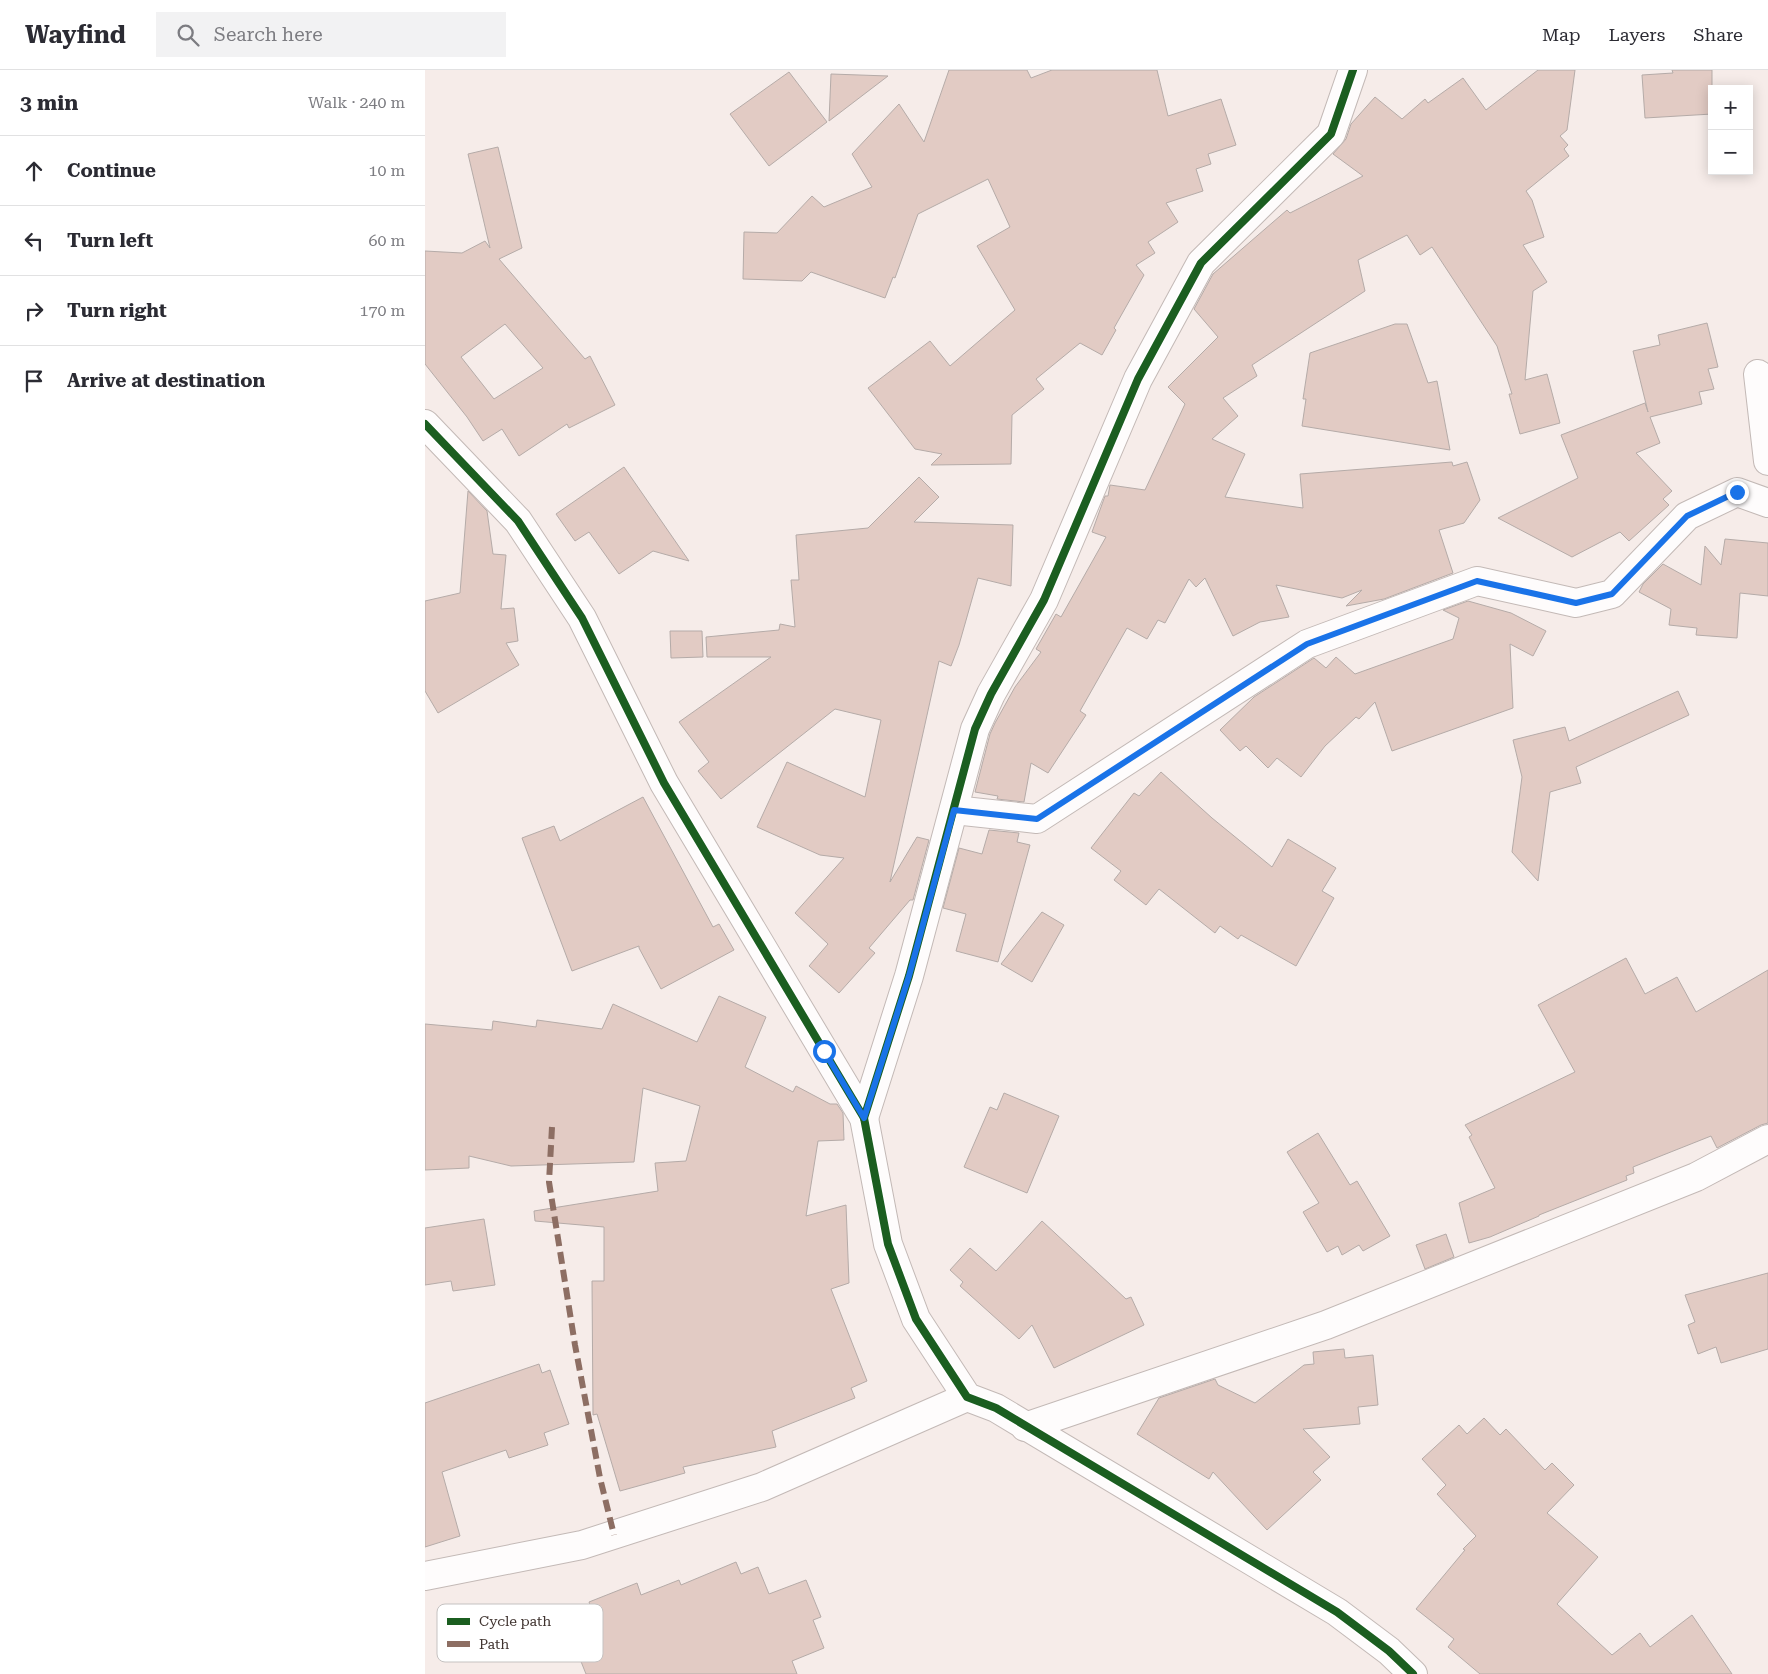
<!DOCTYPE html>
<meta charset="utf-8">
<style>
body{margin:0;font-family:"Roboto Serif",serif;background:#f2f2f3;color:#2b2b33}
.controls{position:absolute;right:15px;top:15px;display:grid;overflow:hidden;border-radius:0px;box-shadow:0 2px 12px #0003}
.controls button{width:45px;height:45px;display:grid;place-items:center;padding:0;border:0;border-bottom:1px solid #e1e1e2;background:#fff;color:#2b2b33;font:25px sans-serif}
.stop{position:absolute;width:15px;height:15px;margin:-11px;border:4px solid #1a73e8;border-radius:50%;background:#fff}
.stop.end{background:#1a73e8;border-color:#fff;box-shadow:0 1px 5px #0008}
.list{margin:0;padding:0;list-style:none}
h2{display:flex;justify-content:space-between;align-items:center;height:65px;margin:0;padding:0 20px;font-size:21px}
h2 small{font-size:16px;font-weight:400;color:#7c7c81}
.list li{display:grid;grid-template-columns:32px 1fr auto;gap:15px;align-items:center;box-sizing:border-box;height:70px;padding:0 20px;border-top:1px solid #e1e1e2}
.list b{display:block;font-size:19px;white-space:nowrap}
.list em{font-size:16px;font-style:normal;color:#7c7c81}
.icon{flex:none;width:28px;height:28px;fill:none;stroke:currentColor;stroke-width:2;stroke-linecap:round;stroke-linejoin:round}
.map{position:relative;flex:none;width:1343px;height:1604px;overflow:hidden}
header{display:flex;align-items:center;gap:30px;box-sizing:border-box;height:70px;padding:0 25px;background:#fff;border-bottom:1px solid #e1e1e2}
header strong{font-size:24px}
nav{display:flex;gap:28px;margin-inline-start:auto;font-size:18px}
.search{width:350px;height:45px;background:#f2f2f3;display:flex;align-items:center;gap:12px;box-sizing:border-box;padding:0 18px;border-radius:0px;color:#7c7c81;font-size:19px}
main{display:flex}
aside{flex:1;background:#fff}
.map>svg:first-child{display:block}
.building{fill:#e2cbc4;stroke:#b5aba8;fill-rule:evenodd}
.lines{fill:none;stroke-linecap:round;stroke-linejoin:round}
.minor-casing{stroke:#c3b9b6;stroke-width:30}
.minor{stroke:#fefcfc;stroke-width:28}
.quiet{stroke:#8d6e63;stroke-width:6;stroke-dasharray:12 6;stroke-linecap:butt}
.cycleway-casing{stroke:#fff;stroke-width:11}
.cycleway{stroke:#1b5e20;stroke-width:8}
.route{stroke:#1a73e8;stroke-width:6}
.key{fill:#fff;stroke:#c5c2c1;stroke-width:1}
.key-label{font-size:14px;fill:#3f332f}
</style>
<header>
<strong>Wayfind</strong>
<div class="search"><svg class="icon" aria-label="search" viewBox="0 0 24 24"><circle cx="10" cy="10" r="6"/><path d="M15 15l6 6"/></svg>Search here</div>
<nav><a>Map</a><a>Layers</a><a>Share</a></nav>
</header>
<main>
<aside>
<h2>3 min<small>Walk · 240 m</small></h2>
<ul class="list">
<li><svg class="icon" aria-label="ahead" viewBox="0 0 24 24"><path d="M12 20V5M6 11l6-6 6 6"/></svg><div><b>Continue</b></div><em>10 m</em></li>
<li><svg class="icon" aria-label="left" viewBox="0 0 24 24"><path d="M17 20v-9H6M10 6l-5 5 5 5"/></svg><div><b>Turn left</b></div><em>60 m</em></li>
<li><svg class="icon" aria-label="right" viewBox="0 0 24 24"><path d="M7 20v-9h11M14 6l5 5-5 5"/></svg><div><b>Turn right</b></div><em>170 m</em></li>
<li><svg class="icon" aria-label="arrive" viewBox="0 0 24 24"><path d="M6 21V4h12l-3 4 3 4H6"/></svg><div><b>Arrive at destination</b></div></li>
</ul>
</aside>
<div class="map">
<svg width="1343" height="1604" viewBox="0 0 1343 1604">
<rect width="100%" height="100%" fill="#f6ece9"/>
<g class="building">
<polygon points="524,0 602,0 606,8 627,0 732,0 743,46 796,29 811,75 783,84 786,94 771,99 778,121 741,133 753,152 723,172 730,183 711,195 719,205 689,258 691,260 677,285 655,273 611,309 619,319 587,345 586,394 506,395 517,384 490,379 443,318 505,271 525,296 590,240 552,176 585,157 563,109 493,144 470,208 468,207 460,228 386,202 377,211 318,209 319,162 352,163 387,126 399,137 447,117 427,84 474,34 499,72"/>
<polygon points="1113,0 1150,0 1142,60 1135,66 1143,75 1139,79 1144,86 1101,121 1107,130 1119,167 1098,175 1122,212 1108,221 1100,310 1122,304 1135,353 1095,364 1084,324 1087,324 1072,276 1007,177 995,185 982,165 933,190 940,221 827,295 832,306 798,328 813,346 787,369 820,384 800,427 878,438 875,404 1027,392 1028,396 1042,392 1055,430 1039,453 1014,460 1028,503 959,529 921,536 937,520 917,528 851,515 864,547 835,552 808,566 780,508 771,517 764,509 740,553 733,550 722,569 702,558 655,641 661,645 623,703 606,693 599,732 572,729 573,726 550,722 565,664 570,653 590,617 616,582 611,579 631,544 636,547 681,467 667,462 680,426 683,426 685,415 720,420 760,334 743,317 793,267 769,239 788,204 862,140 865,143 938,106 908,84 921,69 926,54 950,27 977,49 1000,29 1003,33 1038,8 1061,40"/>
<polygon points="1247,0 1287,0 1287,44 1220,48 1217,5 1248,3"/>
<polygon points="364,2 402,52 344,96 305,44"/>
<polygon points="406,4 463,6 404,51"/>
<path d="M73,77L97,178L74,189L160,289L165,286L190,335L144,358L142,354L94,386L77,359L58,371L42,347L0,294V181L37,183L60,171L65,178L43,84ZM80,254L118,298L69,329L36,287Z"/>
<polygon points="1282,253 1293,297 1283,299 1289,319 1274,322 1277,334 1225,347 1235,373 1211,383 1247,421 1238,429 1244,435 1204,471 1195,462 1147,487 1073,448 1153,408 1136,365 1220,333 1223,342 1208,281 1235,275 1233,265"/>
<polygon points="970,254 982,254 1003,313 1012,311 1025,380 877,356 881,329 878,329 885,283"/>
<polygon points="199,397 264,491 228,481 194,504 164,462 150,471 131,444"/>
<polygon points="494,407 514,427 489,452 588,455 586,516 553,508 534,575 526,596 514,591 465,812 492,767 504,770 488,830 485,830 444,878 450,883 414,923 384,896 403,874 370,843 419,788 395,785 332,757 362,692 440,727 456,650 410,639 296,729 273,701 284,692 254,652 346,587 282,587 281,567 354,560 355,554 370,557 366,510 374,510 371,465 443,458"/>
<polygon points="43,421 62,441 68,484 81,485 76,539 89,538 93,571 81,573 94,595 13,643 0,621 0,531 35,523"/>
<polygon points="1300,469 1343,473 1343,526 1315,523 1312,568 1271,565 1272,558 1244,555 1246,539 1214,522 1218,514 1238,494 1276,515 1280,476 1296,495"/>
<polygon points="1043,531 1086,543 1121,561 1108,586 1085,574 1088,638 967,681 950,632 934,649 931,647 900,676 876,707 852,688 843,698 821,676 815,681 795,660 829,627 889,588 901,598 911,587 930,604 1028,569 1034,548 1018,540"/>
<polygon points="245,561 277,561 278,587 246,588"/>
<polygon points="1253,621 1264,645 1151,697 1156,713 1125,722 1113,811 1087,782 1097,707 1088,670 1140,657 1144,671"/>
<polygon points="736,702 787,748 847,797 863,769 911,798 897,821 909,828 871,896 816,865 813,869 795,856 790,863 734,819 721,835 689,810 696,801 666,778 709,723 714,726"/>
<polygon points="218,727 288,857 294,854 309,880 236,919 214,878 214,876 147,901 97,768 129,756 135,771"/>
<polygon points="564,760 594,763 592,772 605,775 573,892 531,881 541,844 518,838 534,778 557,784"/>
<polygon points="617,842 639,855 607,912 576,894"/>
<polygon points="1201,888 1220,924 1252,907 1271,942 1343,900 1343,1053 1336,1055 1292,1078 1286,1066 1208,1097 1209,1103 1201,1106 1202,1110 1114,1145 1114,1146 1065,1167 1044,1173 1034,1133 1070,1118 1044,1067 1047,1065 1040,1055 1150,1002 1113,935"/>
<polygon points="294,926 341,947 320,997 368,1022 371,1016 405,1034 412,1034 418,1043 419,1070 393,1071 381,1146 421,1135 424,1213 406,1219 442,1311 426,1318 430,1328 347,1361 351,1377 258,1397 260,1403 195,1421 172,1344 168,1345 167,1211 179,1211 179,1157 110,1151 109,1141 233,1121 230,1093 261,1091 275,1036 218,1018 209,1092 86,1096 44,1086 44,1098 0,1100 0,954 67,960 68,951 111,957 112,950 177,959 188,934 272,972"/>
<polygon points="579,1023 634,1046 602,1123 539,1097 565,1037 572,1040"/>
<polygon points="893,1063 925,1115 932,1111 965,1166 938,1181 934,1175 917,1185 913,1176 902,1182 878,1142 894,1133 862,1082"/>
<polygon points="59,1149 70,1215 28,1221 26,1211 0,1215 0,1158"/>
<polygon points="617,1151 701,1229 706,1227 719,1255 629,1298 607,1255 594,1269 535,1216 538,1212 525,1200 545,1178 571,1201"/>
<polygon points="1021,1164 1029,1187 1000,1199 991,1175"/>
<polygon points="1343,1203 1343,1279 1296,1293 1291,1277 1273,1284 1263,1255 1270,1252 1260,1225"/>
<polygon points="919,1279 920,1288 948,1285 953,1335 933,1337 935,1354 878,1359 905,1387 888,1402 896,1410 842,1460 788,1402 784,1409 712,1364 734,1328 790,1309 793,1315 830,1333 879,1295 889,1294 888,1282"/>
<polygon points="114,1294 117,1303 125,1300 144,1354 119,1363 123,1375 84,1388 81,1380 17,1402 35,1466 0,1477 0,1333"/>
<polygon points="1059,1348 1075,1365 1081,1359 1120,1400 1127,1393 1149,1415 1122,1443 1173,1487 1132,1534 1187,1585 1215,1563 1225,1577 1267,1545 1307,1604 1055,1604 1023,1577 1029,1569 991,1539 1040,1480 1038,1479 1051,1466 1012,1424 1021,1415 997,1389 1034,1355 1042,1364"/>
<polygon points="311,1492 316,1504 333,1497 344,1524 381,1510 396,1547 388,1550 399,1578 367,1591 372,1604 161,1604 143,1559 170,1548 164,1532 212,1513 216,1525 254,1510 256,1515"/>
</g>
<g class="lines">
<g class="minor-casing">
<g id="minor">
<polyline points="1333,304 1343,391"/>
<polyline points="0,354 93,451 157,548 239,713 439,1048 463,1174 491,1249 542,1327 571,1338 912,1542 964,1581 988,1604"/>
<polyline points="529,740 612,749 882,574 1052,511 1151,533 1187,524 1262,446 1312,422 1343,433"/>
<polyline points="439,1048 484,906 550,659 566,624 619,530 713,309 776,193 906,64 928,0"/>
<polyline points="600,1357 901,1255 1271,1107 1343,1069"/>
<polyline points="0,1506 157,1475 337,1417 542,1327"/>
</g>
</g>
<use href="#minor" class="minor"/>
<polyline class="quiet" points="127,1057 124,1112 150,1275 175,1408 189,1465"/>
<g class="cycleway-casing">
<g id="cycleway">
<polyline points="0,354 93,451 157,548 239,713 439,1048 463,1174 491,1249 542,1327 571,1338 912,1542 964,1581 988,1604"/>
<polyline points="439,1048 484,906 550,659 566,624 619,530 713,309 776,193 906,64 928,0"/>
</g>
</g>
<use href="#cycleway" class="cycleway"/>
</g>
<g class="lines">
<polyline class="route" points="399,981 439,1048 484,906 529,740 612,749 882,574 1052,511 1151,533 1187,524 1262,446 1312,422"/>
</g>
<rect x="12" y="1534" width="166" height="58" rx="8" class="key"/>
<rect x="22" y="1548" width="23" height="7" fill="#1b5e20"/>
<rect x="22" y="1571" width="23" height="6" fill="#8d6e63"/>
<g class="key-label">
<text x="54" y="1556">Cycle path</text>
<text x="54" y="1579">Path</text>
</g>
</svg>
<div class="controls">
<button>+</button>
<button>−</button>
</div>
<div class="stop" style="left:399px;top:981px"></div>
<div class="stop end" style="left:1312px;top:422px"></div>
</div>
</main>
